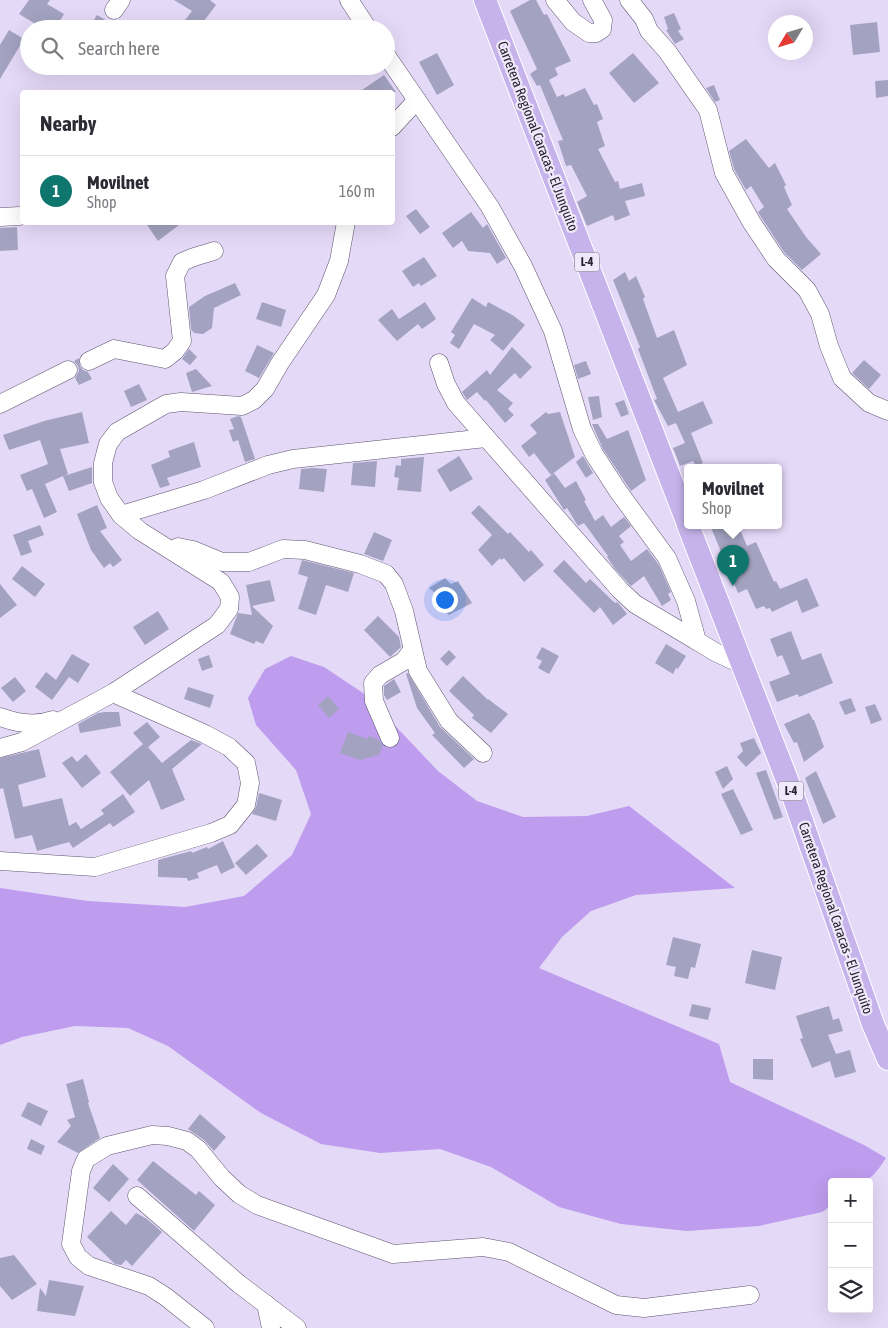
<!DOCTYPE html>
<meta charset="utf-8">
<style>
body{margin:0;font-family:"Asap Condensed",sans-serif;background:#f7f7f7;color:#2b2b33}
.controls{position:absolute;right:15px;bottom:15px;display:grid;overflow:hidden;border-radius:5px;box-shadow:0 5px 20px #0002}
.controls button{width:45px;height:45px;display:grid;place-items:center;padding:0;border:0;border-bottom:1px solid #e1e1e2;background:#fff;color:#2b2b33;font:25px sans-serif}
.compass{position:absolute;left:768px;top:15px;width:45px;height:45px;border-radius:50%;background:#fff;box-shadow:0 5px 20px #0002;rotate:232deg}
.you{position:absolute;left:444px;top:599px;width:18px;height:18px;margin:-12px;border:4px solid #fff;border-radius:50%;background:#1a73e8;box-shadow:0 0 0 8px #1a73e833}
.badge{display:grid;place-items:center;width:32px;height:32px;border-radius:50%;background:#0f766e;color:#fff;font-size:16px;font-weight:700}
.pin{position:absolute;translate:-50% -41px;filter:drop-shadow(0 1px 2px #0008)}
.pin::after{content:'';position:absolute;top:26px;width:18px;height:15px;background:inherit;clip-path:polygon(0 0,100% 0,50% 100%)}
.popup{position:absolute;left:684px;top:464px;width:98px;height:65px;box-sizing:border-box;display:grid;place-content:center;border-radius:5px;background:#fff;filter:drop-shadow(0 1px 4px #0005);font-size:16px;white-space:nowrap;color:#7c7c81}
.popup b{font-size:19px;color:#2b2b33}
.popup::after{content:'';position:absolute;left:50%;top:100%;margin-left:-10px;border:10px solid transparent;border-top-color:#fff}
.list{margin:0;padding:0;list-style:none}
h2{display:flex;justify-content:space-between;align-items:center;height:65px;margin:0;padding:0 20px;font-size:21px}
h2 small{font-size:16px;font-weight:400;color:#7c7c81}
.list li{display:grid;grid-template-columns:32px 1fr auto;gap:15px;align-items:center;box-sizing:border-box;height:70px;padding:0 20px;border-top:1px solid #e1e1e2}
.list b{display:block;font-size:19px;white-space:nowrap}
.list p{margin:0;font-size:16px;white-space:nowrap;color:#7c7c81}
.list em{font-size:16px;font-style:normal;color:#7c7c81}
.icon{flex:none;width:28px;height:28px;fill:none;stroke:currentColor;stroke-width:2;stroke-linecap:round;stroke-linejoin:round}
.map{position:relative;flex:none;width:888px;height:1328px;overflow:hidden}
.search{position:absolute;background:#fff;box-shadow:0 5px 20px #0002;left:20px;top:20px;width:375px;height:55px;display:flex;align-items:center;gap:12px;box-sizing:border-box;padding:0 18px;border-radius:28px;color:#7c7c81;font-size:19px}
.panel{position:absolute;background:#fff;box-shadow:0 5px 20px #0002;left:20px;top:90px;width:375px;height:135px;border-radius:5px}
.map>svg:first-child{display:block}
.forest{fill:#be9cee}
.building{fill:#a3a3c1}
.lines{fill:none;stroke-linecap:round;stroke-linejoin:round}
.minor-casing{stroke:#5e546e;stroke-width:19}
.major-casing{stroke:#fff;stroke-width:24}
.minor{stroke:#fff;stroke-width:18}
.major{stroke:#c6b3eb;stroke-width:22}
.labels{text-anchor:middle;stroke-width:4.5;stroke-linejoin:round;paint-order:stroke}
.shield{fill:#f0e9fb;stroke:#65606d;stroke-width:1}
.shield-label{font-size:12px;font-weight:bold;fill:#292530}
.street-label{font-size:14px;fill:#292530;stroke:#f0e9fb}
</style>
<div class="map">
<svg width="888" height="1328" viewBox="0 0 888 1328">
<rect width="100%" height="100%" fill="#e5d9f8"/>
<path class="forest" d="M291,656L324,667L366,695L438,771L477,801L523,817L587,816L629,806L735,888L636,895L591,911L562,937L539,968L719,1044L730,1082L864,1145L886,1158C867,1187 865,1182 832,1182V1205L822,1212L759,1226L687,1231L621,1224L559,1207L491,1167L440,1149L380,1153L321,1144L261,1113L168,1046L128,1028L75,1026L22,1037L0,1045V888L88,901L185,907L244,896L292,855L311,814L296,770L256,725L248,698L265,669Z"/>
<g class="building">
<polygon points="29,0 50,0 47,4 64,14 55,29 44,29 19,14"/>
<polygon points="174,0 210,0 216,5 198,29 178,29 192,11"/>
<polygon points="530,0 536,0 544,15 547,14 571,61 555,68 558,75 549,80 557,97 564,94 565,97 585,88 594,105 597,104 603,119 597,122 605,146 598,149 615,182 618,181 620,189 642,183 645,196 625,201 630,215 615,221 613,215 587,226 577,202 587,196 571,165 566,166 558,141 563,140 540,85 537,86 530,74 537,69 510,11"/>
<polygon points="674,13 681,29 678,31 684,39 675,44 666,30 668,29 664,17"/>
<polygon points="97,15 109,22 104,29 88,29"/>
<polygon points="877,22 880,52 853,55 850,25"/>
<polygon points="9,30 24,39 0,79 0,45"/>
<polygon points="437,53 454,85 437,95 419,62"/>
<polygon points="633,53 659,83 634,103 609,73"/>
<polygon points="384,75 396,92 359,92"/>
<polygon points="888,80 888,96 876,98 875,81"/>
<polygon points="714,85 720,100 715,102 706,88"/>
<polygon points="746,139 769,168 775,163 786,185 784,187 792,205 787,209 806,237 821,254 802,270 784,252 761,217 758,212 764,207 751,186 746,190 734,169 729,151"/>
<polygon points="416,209 430,227 420,234 406,216"/>
<polygon points="471,212 483,228 487,224 506,258 497,264 490,253 468,251 462,241 453,248 442,233"/>
<polygon points="145,222 183,222 158,241"/>
<polygon points="17,227 18,250 0,251 0,228"/>
<polygon points="424,257 437,276 421,286 419,283 413,287 402,271"/>
<polygon points="625,272 629,281 636,276 645,297 643,299 657,338 674,330 687,365 663,378 678,412 703,401 713,423 691,433 703,463 696,466 693,461 680,466 673,448 685,443 676,423 668,426 654,400 657,399 638,349 640,347 613,280"/>
<polygon points="235,283 241,295 214,308 212,328 203,334 194,333 191,329 189,307 205,296"/>
<polygon points="472,298 486,307 488,302 514,316 525,325 503,351 490,340 495,335 474,324 459,349 450,343 455,335 451,332"/>
<polygon points="262,302 286,310 281,327 256,319"/>
<polygon points="425,302 436,319 422,329 418,324 397,341 378,320 392,309 399,319"/>
<polygon points="257,345 274,353 259,378 245,371"/>
<polygon points="512,347 532,367 520,379 515,373 497,390 513,403 508,409 514,415 505,423 486,400 485,401 477,392 467,400 462,392 487,370 490,375"/>
<polygon points="189,349 197,357 190,365 182,359"/>
<polygon points="79,358 80,366 83,370 88,372 92,379 79,385 75,378 79,371 78,366 74,361"/>
<polygon points="864,360 881,375 869,389 852,373"/>
<polygon points="586,361 591,374 578,379 574,365"/>
<polygon points="196,369 212,386 192,392 186,373"/>
<polygon points="139,384 147,400 131,407 124,391"/>
<polygon points="599,396 602,417 593,420 588,397"/>
<polygon points="624,400 629,414 621,417 615,403"/>
<polygon points="82,412 89,443 60,449 68,474 64,476 92,467 92,483 69,491 63,476 45,484 57,512 44,518 32,489 27,491 20,475 48,464 40,440 9,450 3,435 44,421"/>
<polygon points="546,412 548,414 560,412 575,457 551,475 534,453 529,457 521,446 537,433 530,425"/>
<polygon points="238,416 241,417 255,459 245,462 238,440 233,442 229,430 234,429 230,419"/>
<polygon points="592,424 598,424 607,439 628,430 646,480 631,491 603,449"/>
<polygon points="194,442 201,467 167,478 170,485 160,488 151,465 170,457 168,451"/>
<polygon points="459,456 473,479 450,492 437,470"/>
<polygon points="583,456 593,473 586,478 576,462"/>
<polygon points="424,457 421,492 397,490 399,478 394,477 396,465 401,466 401,459"/>
<polygon points="377,461 375,487 351,485 353,463"/>
<polygon points="313,468 327,469 324,492 299,489 301,469"/>
<polygon points="554,473 565,488 576,481 586,500 584,501 595,521 603,515 611,527 624,517 631,526 619,536 624,542 620,545 631,561 647,549 659,565 671,592 668,594 671,600 662,606 644,576 631,586 628,583 615,569 607,557 608,556 584,523 578,526 567,508 564,510 562,507 545,480"/>
<polygon points="97,505 107,528 100,531 122,560 113,567 110,563 104,568 91,550 77,514"/>
<polygon points="479,505 508,534 510,532 529,552 531,550 544,565 524,582 504,558 501,560 500,558 492,566 478,550 492,535 471,513"/>
<polygon points="40,525 44,535 28,541 32,552 21,556 13,535"/>
<polygon points="710,525 738,525 747,546 756,542 774,582 776,581 780,589 807,578 819,606 802,613 797,600 772,612 770,608 766,609 764,606 756,609 747,589 738,593"/>
<polygon points="374,532 392,540 383,561 364,554"/>
<polygon points="302,560 354,573 348,592 326,585 316,615 298,609 308,577 298,574"/>
<polygon points="564,560 586,583 590,579 615,603 617,602 620,605 627,614 613,625 600,607 594,613 553,571"/>
<polygon points="22,566 45,584 35,597 12,579"/>
<polygon points="445,578 451,584 458,581 472,603 449,615 440,607 444,605 433,595 435,593 429,588"/>
<polygon points="270,580 275,601 252,606 273,626 263,644 256,641 254,644 230,634 238,613 252,615 246,585"/>
<polygon points="0,584 17,605 0,618"/>
<polygon points="158,611 169,629 145,645 133,627"/>
<polygon points="378,616 399,637 401,647 390,657 364,630"/>
<polygon points="791,631 802,660 821,653 833,683 799,697 798,694 777,702 769,682 790,674 782,655 777,657 770,639"/>
<polygon points="666,644 686,656 678,669 676,668 673,674 655,663"/>
<polygon points="542,647 559,656 549,674 538,668 542,661 536,658"/>
<polygon points="449,650 456,657 447,666 440,659"/>
<polygon points="72,654 90,664 78,683 69,677 52,700 35,687 46,672 56,680"/>
<polygon points="209,655 213,667 202,671 198,659"/>
<polygon points="408,673 440,727 474,759 464,768 432,735 435,733 417,708 406,674"/>
<polygon points="463,676 488,700 488,699 508,714 491,733 472,718 474,715 449,691"/>
<polygon points="15,677 26,691 13,702 1,688"/>
<polygon points="394,679 401,692 387,700 384,695 384,686"/>
<polygon points="188,687 214,695 210,708 184,699"/>
<polygon points="328,696 339,709 329,718 318,705"/>
<polygon points="851,698 856,711 845,715 839,702"/>
<polygon points="875,704 882,720 871,724 865,707"/>
<polygon points="105,712 119,712 121,726 80,733 78,724 98,713"/>
<polygon points="809,713 813,720 814,720 824,747 804,762 797,742 794,743 784,724"/>
<polygon points="147,722 160,737 148,747 162,763 191,740 202,744 172,769 185,800 161,810 149,780 130,796 110,772 143,744 133,733"/>
<polygon points="348,732 367,739 369,736 379,740 383,745 379,755 360,760 340,753"/>
<polygon points="754,738 761,753 746,767 737,757 743,751 740,743"/>
<polygon points="39,749 46,777 18,785 23,807 62,798 69,826 76,822 81,829 104,814 101,810 123,794 135,812 113,827 110,823 73,848 69,842 37,851 32,835 15,839 3,788 0,789 0,758"/>
<polygon points="86,754 101,773 82,788 62,763 72,756 77,762"/>
<polygon points="727,766 733,779 723,789 715,772"/>
<polygon points="766,770 783,817 774,820 756,773"/>
<polygon points="816,771 836,817 823,824 805,778"/>
<polygon points="733,789 753,830 741,835 721,794"/>
<polygon points="259,793 282,800 276,821 252,814 256,807"/>
<polygon points="223,841 235,867 221,874 217,865 197,873 199,878 188,881 187,878 158,877 158,860 191,851 192,853 207,847 208,849"/>
<polygon points="257,844 268,856 246,875 235,863"/>
<polygon points="673,937 701,944 695,968 691,967 688,979 674,976 676,967 666,965"/>
<polygon points="752,950 782,957 775,990 745,983"/>
<polygon points="692,1004 711,1008 708,1020 689,1016"/>
<polygon points="829,1006 833,1020 839,1018 843,1031 828,1035 836,1054 850,1050 856,1072 835,1078 830,1061 812,1068 800,1039 803,1038 796,1016"/>
<polygon points="753,1059 773,1059 773,1080 753,1079"/>
<polygon points="83,1079 89,1102 88,1103 100,1138 78,1153 57,1142 71,1126 67,1120 75,1117 66,1084"/>
<polygon points="28,1102 48,1111 41,1126 21,1116"/>
<polygon points="200,1114 226,1137 214,1151 204,1140 188,1129"/>
<polygon points="31,1139 45,1146 41,1155 27,1149"/>
<polygon points="153,1161 196,1195 199,1191 215,1205 194,1231 137,1180"/>
<polygon points="113,1164 129,1179 109,1202 93,1188"/>
<polygon points="111,1211 126,1225 136,1213 147,1219 162,1232 132,1266 126,1260 121,1265 115,1264 87,1237"/>
<polygon points="14,1255 37,1284 12,1300 0,1286 0,1258"/>
<polygon points="49,1280 84,1286 75,1316 37,1311 40,1288 46,1296"/>
</g>
<g class="lines">
<g class="minor-casing">
<g id="minor">
<polyline points="349,0 368,29"/>
<polyline points="555,0 573,22 589,33 596,33 602,29 603,20 592,0"/>
<polyline points="629,0 644,19 649,31 667,51 708,110 724,173 752,223 776,259 807,290 820,314 829,346 842,378 869,403 888,411"/>
<polyline points="114,10 121,0"/>
<polyline points="386,55 490,207 523,266 553,331 582,429 594,454 618,491 667,558 686,601 697,641 715,652 743,665"/>
<polyline points="392,127 417,100"/>
<polyline points="0,217 20,216"/>
<polyline points="89,361 114,349 165,359 175,351 182,341 175,276 182,262 194,257 214,251"/>
<polyline points="439,363 446,384 456,403 620,590 635,604 697,641"/>
<polyline points="0,404 68,370"/>
<polyline points="121,515 204,490 268,465 293,459 486,438"/>
<polyline points="178,547 193,550 222,562 249,562 283,549 305,550 360,564 386,574 394,584 404,611 418,671 449,721 483,753"/>
<path d="M0,717C16,723 36,726 53,720"/>
<polyline points="390,738 374,701 373,683 380,675 404,661 412,650"/>
<polyline points="0,748 22,742 113,693 217,625 229,609 230,597 221,582 140,531 121,515 109,498 103,482 103,463 108,444 117,432 166,404 181,402 242,406 254,400 265,389 280,363 326,295 339,261 346,222"/>
<polyline points="0,861 95,867 211,833 230,825 246,805 250,783 246,763 229,747 205,734 113,693"/>
<polyline points="137,1196 239,1284 297,1328"/>
<polyline points="266,1304 271,1328"/>
<polyline points="205,1328 166,1297 149,1286 89,1266 78,1257 71,1244 81,1171 86,1159 107,1146 152,1135 168,1136 187,1141 198,1149 222,1178 239,1194 257,1205 393,1254 483,1247 509,1252 616,1305 644,1308 750,1295"/>
</g>
</g>
<g class="major-casing">
<g id="major">
<polyline points="485,0 688,524"/>
<polyline points="688,525 791,790 873,1024 888,1059"/>
</g>
</g>
<use href="#minor" class="minor"/>
<use href="#major" class="major"/>
</g>
<g class="labels">
<g class="shield">
<rect x="574.5" y="252.5" width="25" height="19" rx="4"/>
<rect x="778.5" y="781.5" width="25" height="19" rx="4"/>
</g>
<g class="shield-label">
<text x="587" y="266">L-4</text>
<text x="791" y="795">L-4</text>
</g>
<g class="street-label">
<text transform="translate(538 136) rotate(69)" y="5">Carretera Regional Caracas - El Junquito</text>
<text transform="translate(836 918) rotate(71)" y="5">Carretera Regional Caracas - El Junquito</text>
</g>
</g>
</svg>
<div class="controls">
<button>+</button>
<button>−</button>
<button><svg class="icon" aria-label="layers" viewBox="0 0 24 24"><path d="M12 4l9 5-9 5-9-5zM3 14l9 5 9-5"/></svg></button>
</div>
<svg class="compass" viewBox="-18 -18 36 36"><path d="M0-13l5 13h-10z" fill="#e53935"/><path d="M0 13l5-13h-10z" fill="#7c7c81"/></svg>
<div class="you"></div>
<div class="pin badge" style="left:733px;top:586px">1</div>
<div class="popup"><b>Movilnet</b>Shop</div>
<div class="search"><svg class="icon" aria-label="search" viewBox="0 0 24 24"><circle cx="10" cy="10" r="6"/><path d="M15 15l6 6"/></svg>Search here</div>
<section class="panel">
<h2>Nearby<small></small></h2>
<ul class="list">
<li><span class="badge">1</span><div><b>Movilnet</b><p>Shop</p></div><em>160 m</em></li>
</ul>
</section>
</div>
